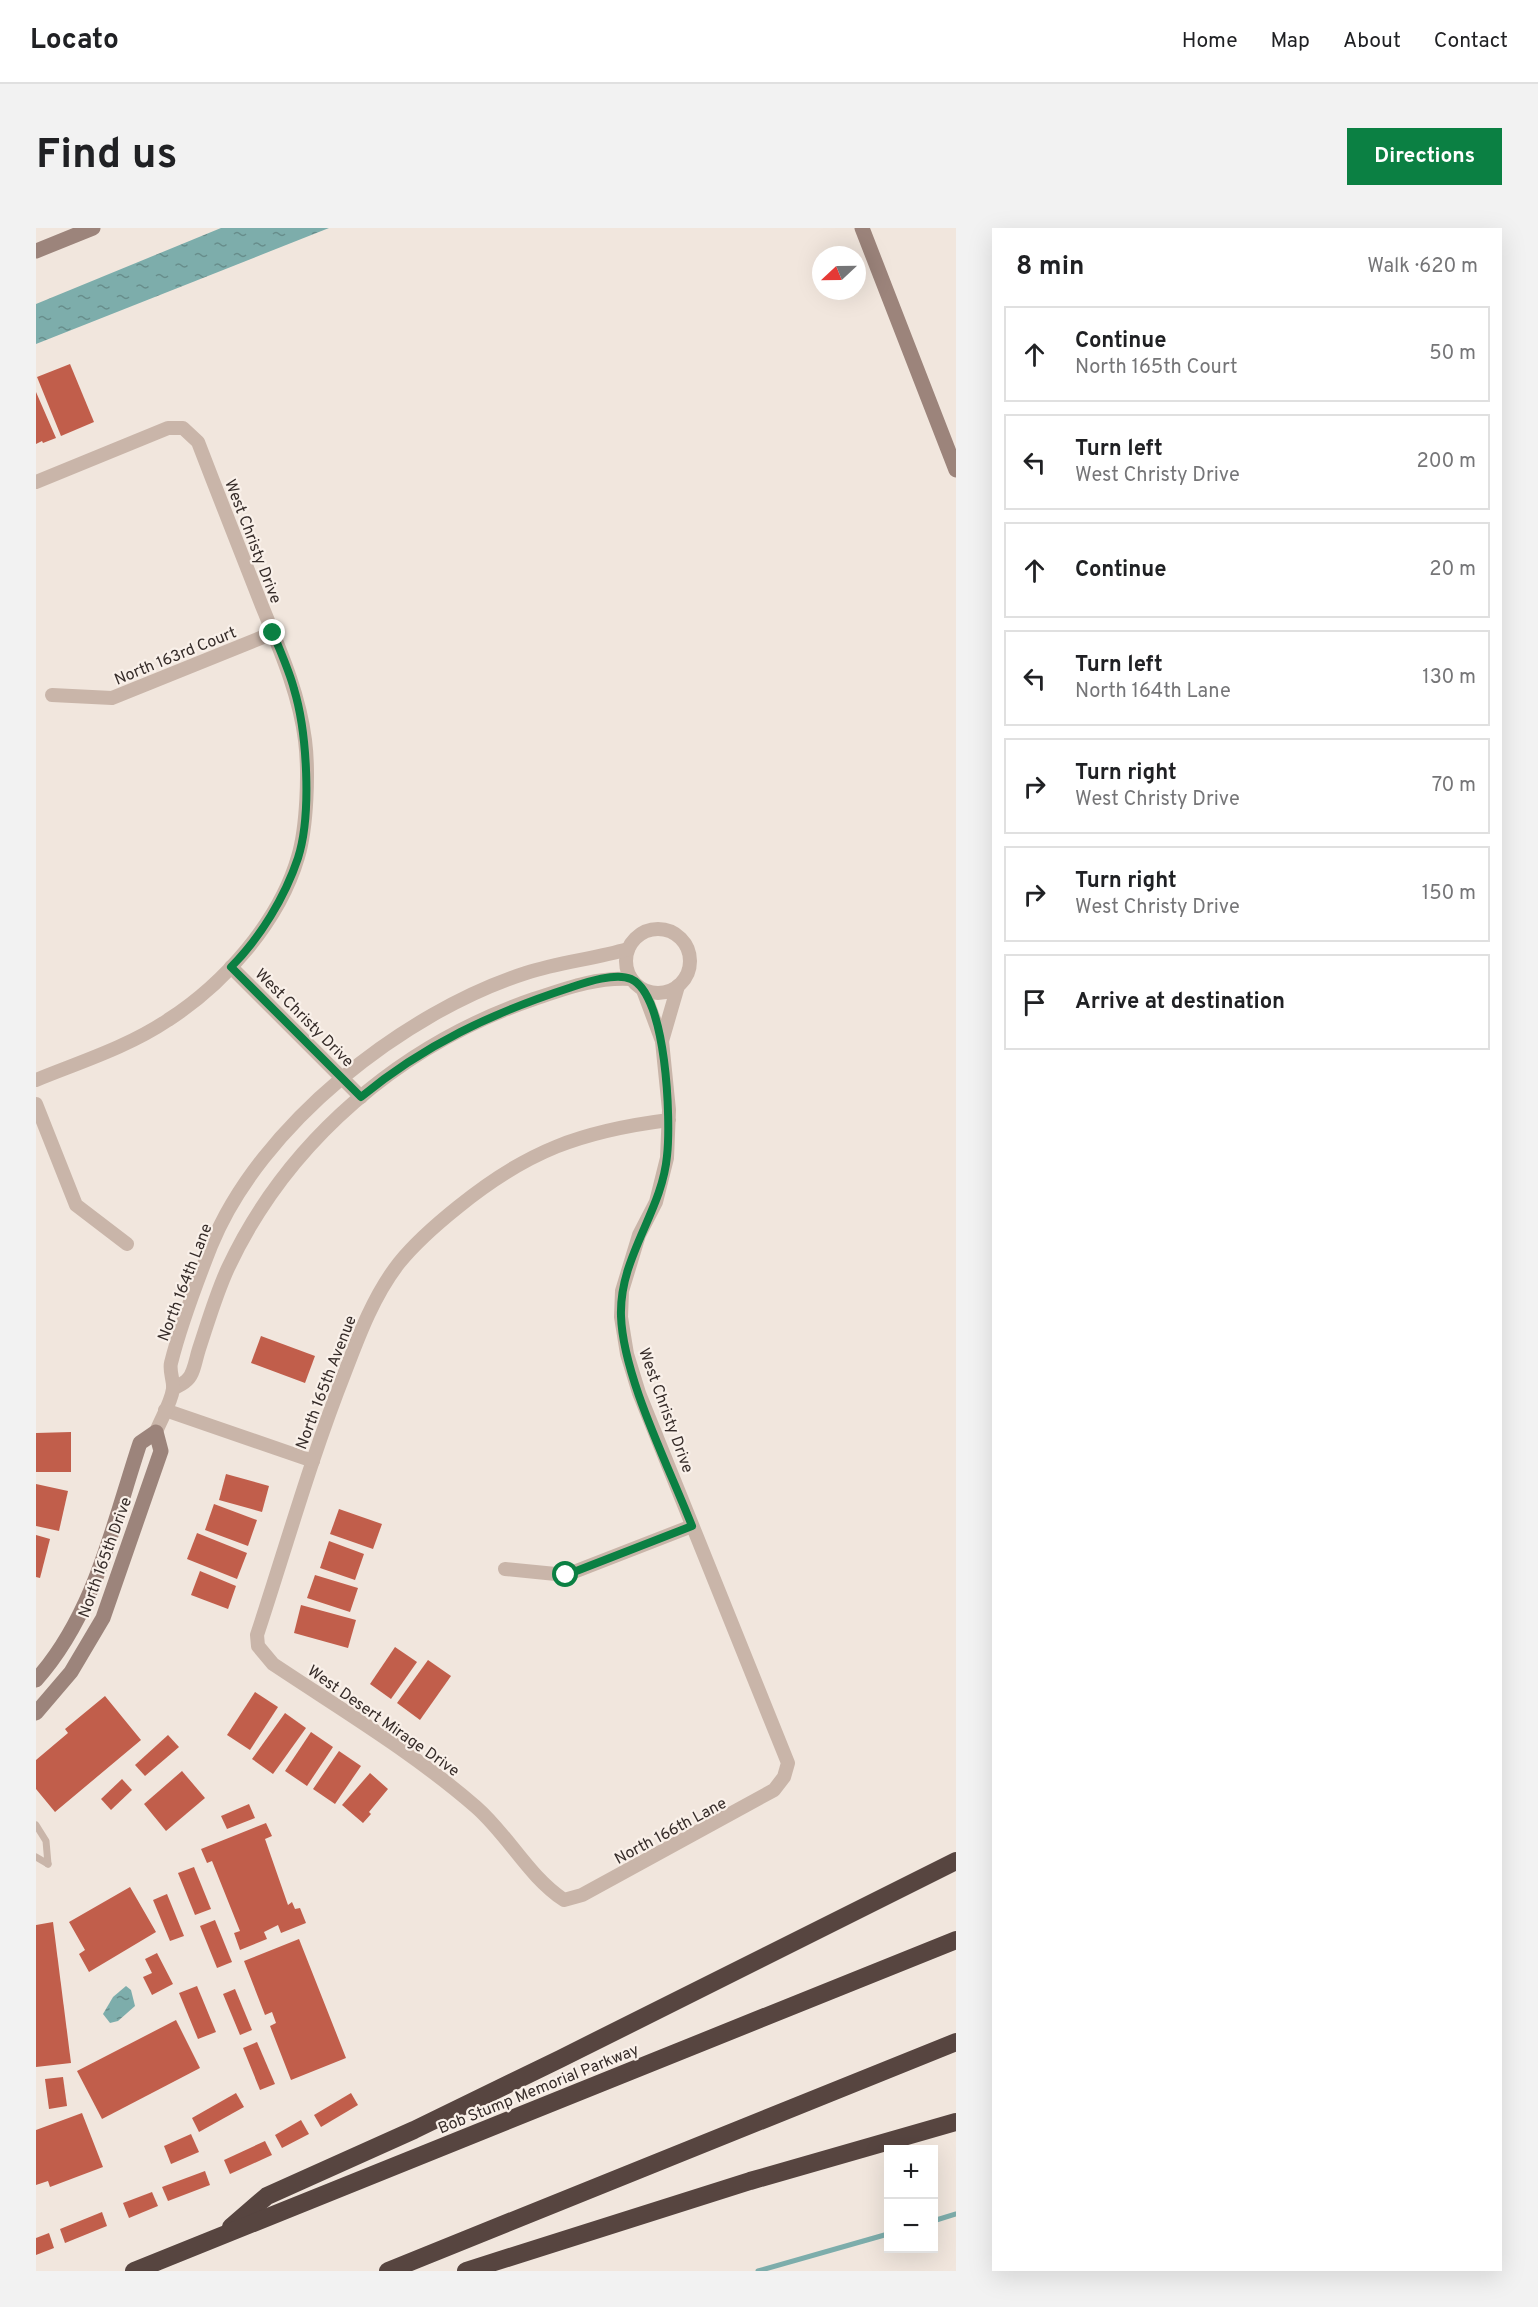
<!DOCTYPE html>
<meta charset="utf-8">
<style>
body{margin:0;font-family:Overpass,sans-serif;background:#f2f2f2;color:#202124}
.controls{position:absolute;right:18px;bottom:18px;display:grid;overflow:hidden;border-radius:0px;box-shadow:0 6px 24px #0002}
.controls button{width:54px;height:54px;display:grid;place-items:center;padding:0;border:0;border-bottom:2px solid #e0e0e0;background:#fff;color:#202124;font:30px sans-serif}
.compass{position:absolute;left:776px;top:18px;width:54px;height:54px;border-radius:50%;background:#fff;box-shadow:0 6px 24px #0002;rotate:248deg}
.stop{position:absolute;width:18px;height:18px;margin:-14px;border:4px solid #0b8043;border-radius:50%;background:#fff}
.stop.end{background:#0b8043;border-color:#fff;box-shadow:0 2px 6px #0008}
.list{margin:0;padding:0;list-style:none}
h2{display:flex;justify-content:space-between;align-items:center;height:78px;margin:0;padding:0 24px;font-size:26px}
h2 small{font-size:20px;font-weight:400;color:#757577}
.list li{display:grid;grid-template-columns:39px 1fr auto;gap:18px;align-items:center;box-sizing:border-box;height:96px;margin:0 12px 12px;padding:0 12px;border:2px solid #e0e0e0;border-radius:0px}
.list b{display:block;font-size:22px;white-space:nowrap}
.list p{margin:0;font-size:20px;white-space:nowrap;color:#757577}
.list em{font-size:20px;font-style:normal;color:#757577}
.icon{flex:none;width:33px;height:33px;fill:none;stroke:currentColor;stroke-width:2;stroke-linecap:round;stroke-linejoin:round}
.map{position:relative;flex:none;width:920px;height:2043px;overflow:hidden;border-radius:0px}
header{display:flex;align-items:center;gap:36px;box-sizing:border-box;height:84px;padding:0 30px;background:#fff;border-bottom:2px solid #e0e0e0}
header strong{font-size:28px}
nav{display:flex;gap:33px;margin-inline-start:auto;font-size:21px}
.intro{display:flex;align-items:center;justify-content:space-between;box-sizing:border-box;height:144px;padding:0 36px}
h1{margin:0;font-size:42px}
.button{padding:15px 27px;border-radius:0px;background:#0b8043;color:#fff;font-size:21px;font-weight:700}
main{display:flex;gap:36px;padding:0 36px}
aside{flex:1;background:#fff;border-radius:0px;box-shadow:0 6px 24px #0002}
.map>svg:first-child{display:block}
.water{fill:url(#water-ripples)}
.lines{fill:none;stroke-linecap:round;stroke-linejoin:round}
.stream{stroke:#7dadab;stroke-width:5}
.building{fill:#c15e4b}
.lane{stroke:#c9b5a9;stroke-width:7}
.street{stroke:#c9b5a9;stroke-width:14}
.secondary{stroke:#9c847b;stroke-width:15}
.highway{stroke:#574540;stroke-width:18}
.route{stroke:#0b8043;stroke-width:8}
.labels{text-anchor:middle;stroke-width:4.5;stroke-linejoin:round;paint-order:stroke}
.street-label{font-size:16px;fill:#362c29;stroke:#f9f0e9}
</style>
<header>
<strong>Locato</strong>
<nav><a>Home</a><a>Map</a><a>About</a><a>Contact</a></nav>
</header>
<div class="intro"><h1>Find us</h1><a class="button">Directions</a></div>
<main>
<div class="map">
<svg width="920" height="2043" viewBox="0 0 920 2043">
<defs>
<pattern id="water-ripples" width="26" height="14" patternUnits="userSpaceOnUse" patternTransform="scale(1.5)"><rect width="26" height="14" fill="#7dadab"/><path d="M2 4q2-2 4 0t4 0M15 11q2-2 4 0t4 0" fill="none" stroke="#678d8b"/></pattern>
</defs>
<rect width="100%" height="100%" fill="#f1e6dd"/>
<g class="water">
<polygon points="185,0 293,0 0,116 0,76"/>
<polygon points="90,1758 95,1762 99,1778 82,1793 74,1795 67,1786 77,1769"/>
</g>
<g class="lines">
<g class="stream">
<polyline points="897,1993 920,1986"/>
<polyline points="722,2043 852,2006"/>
</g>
</g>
<g class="building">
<polygon points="34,136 58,194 25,208 1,149"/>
<polygon points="0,164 20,210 7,215 6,213 0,216"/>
<polygon points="225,1108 279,1128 269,1155 215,1135"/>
<polygon points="35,1204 35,1244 0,1244 0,1205"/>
<polygon points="190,1246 233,1258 226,1284 183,1272"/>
<polygon points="0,1256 32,1263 23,1303 0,1298"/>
<polygon points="178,1276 221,1292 212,1318 169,1302"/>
<polygon points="303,1281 346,1296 337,1321 294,1306"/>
<polygon points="161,1305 211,1325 201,1351 151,1331"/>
<polygon points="0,1307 14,1311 4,1350 0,1349"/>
<polygon points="293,1313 328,1326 319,1352 284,1340"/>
<polygon points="164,1343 200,1358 192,1381 155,1367"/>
<polygon points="279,1347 322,1360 314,1384 271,1370"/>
<polygon points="265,1377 320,1392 312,1420 258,1405"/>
<polygon points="359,1419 381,1434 355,1471 334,1456"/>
<polygon points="392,1432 415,1448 384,1492 361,1475"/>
<polygon points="219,1464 242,1479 214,1522 191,1507"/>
<polygon points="69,1468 105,1512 19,1584 0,1561 0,1532 32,1505 29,1501"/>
<polygon points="249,1485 270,1500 237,1546 216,1531"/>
<polygon points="275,1504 297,1519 271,1558 249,1543"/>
<polygon points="132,1507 143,1519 109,1548 99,1537"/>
<polygon points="303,1523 325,1538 299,1576 277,1561"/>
<polygon points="146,1543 169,1570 130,1603 108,1576"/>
<polygon points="334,1545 352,1561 333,1584 335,1586 327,1595 306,1577"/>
<polygon points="86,1551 96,1562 75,1582 65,1571"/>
<polygon points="213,1576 219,1590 191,1601 185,1588"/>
<polygon points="230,1595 236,1608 229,1611 252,1677 256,1674 259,1681 264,1680 270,1695 245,1705 242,1697 228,1704 231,1711 204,1722 198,1705 204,1703 176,1633 171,1635 165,1621"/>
<polygon points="158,1639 175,1681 159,1687 142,1645"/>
<polygon points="94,1659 120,1704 53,1744 43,1726 49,1722 33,1694"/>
<polygon points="131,1666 148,1708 134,1713 117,1672"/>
<polygon points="179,1692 196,1734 181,1740 164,1698"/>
<polygon points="17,1694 35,1835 0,1839 0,1697"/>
<polygon points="263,1711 310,1830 255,1852 234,1798 240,1795 236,1784 229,1787 208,1733"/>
<polygon points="121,1725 137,1756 116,1767 107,1749 116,1745 109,1731"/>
<polygon points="161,1758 180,1804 162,1811 143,1765"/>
<polygon points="199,1761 216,1802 204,1807 187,1766"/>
<polygon points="140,1792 164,1840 66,1891 41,1843"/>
<polygon points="221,1814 239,1856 224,1862 207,1820"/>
<polygon points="27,1849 31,1878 13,1881 9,1851"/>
<polygon points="200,1865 208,1879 163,1904 156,1890"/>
<polygon points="315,1865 322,1877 285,1899 278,1887"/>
<polygon points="46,1885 67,1939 14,1959 12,1953 0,1957 0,1902"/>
<polygon points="265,1892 273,1906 246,1920 239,1907"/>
<polygon points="155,1906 163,1924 135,1936 128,1918"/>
<polygon points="229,1913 236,1927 194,1946 188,1932"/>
<polygon points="169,1943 174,1957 132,1973 126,1959"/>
<polygon points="116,1964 122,1978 93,1990 87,1975"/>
<polygon points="66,1984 71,1998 29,2015 24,2001"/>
<polygon points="13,2005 18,2020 0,2027 0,2010"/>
</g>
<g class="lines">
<g class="lane">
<polyline points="0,1597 10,1613 12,1636"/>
<polyline points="0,1629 12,1636"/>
</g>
<g class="street">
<path d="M0,254L132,200H147L162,214C183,269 205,324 226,378C244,422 263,465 269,512C273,543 271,599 262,629C243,694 188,756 132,792C92,819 44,834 0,852"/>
<polyline points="16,467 76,470 237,405"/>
<circle cx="622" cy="733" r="32"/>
<polyline points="195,739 325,869"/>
<path d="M607,762L626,813L633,882L631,930L620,974L603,1007L586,1063L585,1089L591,1126L603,1165L752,1535L748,1549L738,1562L546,1667L528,1672C492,1648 473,1608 440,1579C378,1525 306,1482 237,1436L222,1418L221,1407C250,1319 275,1230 309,1144C323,1107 338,1067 363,1035C380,1014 402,995 422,979C491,923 545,903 633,892"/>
<polyline points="626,813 642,758"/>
<polyline points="0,876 40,977 91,1016"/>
<path d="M137,1161C142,1158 149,1155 152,1151C158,1145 160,1130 163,1121C172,1094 180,1066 192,1040C252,912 366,816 498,771C531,760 560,749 595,751"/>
<polyline points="129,1182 277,1233"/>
<path d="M120,1204C125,1191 135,1175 137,1161C138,1153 133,1143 135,1135C145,1095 160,1056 175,1018C224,897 368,784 490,745C523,734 558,731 592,721"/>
<polyline points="469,1341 530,1347 656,1298"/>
</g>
<g class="secondary">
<polyline points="826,0 920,242"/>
<polyline points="0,23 57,0"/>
<path d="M0,1452C59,1386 77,1296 104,1215L120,1204L125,1223L67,1390L35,1444L0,1485"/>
</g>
<g class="highway">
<polyline points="195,1999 231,1968 378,1902 524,1831 920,1633"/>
<polyline points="98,2043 920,1712"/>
<polyline points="352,2043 920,1814"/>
<polyline points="430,2043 714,1953 920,1894"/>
</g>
</g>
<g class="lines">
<path class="route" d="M237,405C244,423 253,442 258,461C271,504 276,586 262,630C249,669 224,710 195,739L325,869C388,817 456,785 533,760C548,755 579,744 595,751C631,767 635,893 631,928C626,984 583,1029 585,1088C587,1149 633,1239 656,1298L530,1347"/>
</g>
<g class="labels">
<g class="street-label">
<text transform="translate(218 313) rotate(69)" y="6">West Christy Drive</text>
<text transform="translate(139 427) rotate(-22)" y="6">North 163rd Court</text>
<text transform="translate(269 789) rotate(45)" y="6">West Christy Drive</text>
<text transform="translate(148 1054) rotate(-69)" y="6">North 164th Lane</text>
<text transform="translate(289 1154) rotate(-69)" y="6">North 165th Avenue</text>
<text transform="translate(631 1182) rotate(70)" y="6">West Christy Drive</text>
<text transform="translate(68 1329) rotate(-70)" y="6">North 165th Drive</text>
<text transform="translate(348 1492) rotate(35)" y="6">West Desert Mirage Drive</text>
<text transform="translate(634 1602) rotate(-28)" y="6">North 166th Lane</text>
<text transform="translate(502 1860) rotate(-22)" y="6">Bob Stump Memorial Parkway</text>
</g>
</g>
</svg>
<div class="controls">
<button>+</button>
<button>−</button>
</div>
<svg class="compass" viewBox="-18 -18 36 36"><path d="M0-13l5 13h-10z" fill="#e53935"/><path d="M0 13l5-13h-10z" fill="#757577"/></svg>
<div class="stop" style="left:530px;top:1347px"></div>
<div class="stop end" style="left:237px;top:405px"></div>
</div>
<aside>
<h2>8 min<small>Walk · 620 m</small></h2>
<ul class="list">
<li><svg class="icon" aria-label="ahead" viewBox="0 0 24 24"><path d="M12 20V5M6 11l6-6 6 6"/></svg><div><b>Continue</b><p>North 165th Court</p></div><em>50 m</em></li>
<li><svg class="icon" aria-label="left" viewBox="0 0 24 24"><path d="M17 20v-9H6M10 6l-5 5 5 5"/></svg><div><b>Turn left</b><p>West Christy Drive</p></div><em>200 m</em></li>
<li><svg class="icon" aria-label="ahead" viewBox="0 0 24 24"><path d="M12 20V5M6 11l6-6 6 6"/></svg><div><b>Continue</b></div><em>20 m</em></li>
<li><svg class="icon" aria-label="left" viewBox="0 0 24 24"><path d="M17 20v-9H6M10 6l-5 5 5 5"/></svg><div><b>Turn left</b><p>North 164th Lane</p></div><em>130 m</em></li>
<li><svg class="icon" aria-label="right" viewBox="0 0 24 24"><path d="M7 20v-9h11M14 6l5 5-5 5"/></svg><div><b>Turn right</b><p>West Christy Drive</p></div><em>70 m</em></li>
<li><svg class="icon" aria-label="right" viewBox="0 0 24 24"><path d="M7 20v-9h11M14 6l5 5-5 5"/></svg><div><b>Turn right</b><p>West Christy Drive</p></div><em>150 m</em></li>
<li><svg class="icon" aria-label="arrive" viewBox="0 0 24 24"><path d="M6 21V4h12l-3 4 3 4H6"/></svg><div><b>Arrive at destination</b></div></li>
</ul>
</aside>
</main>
